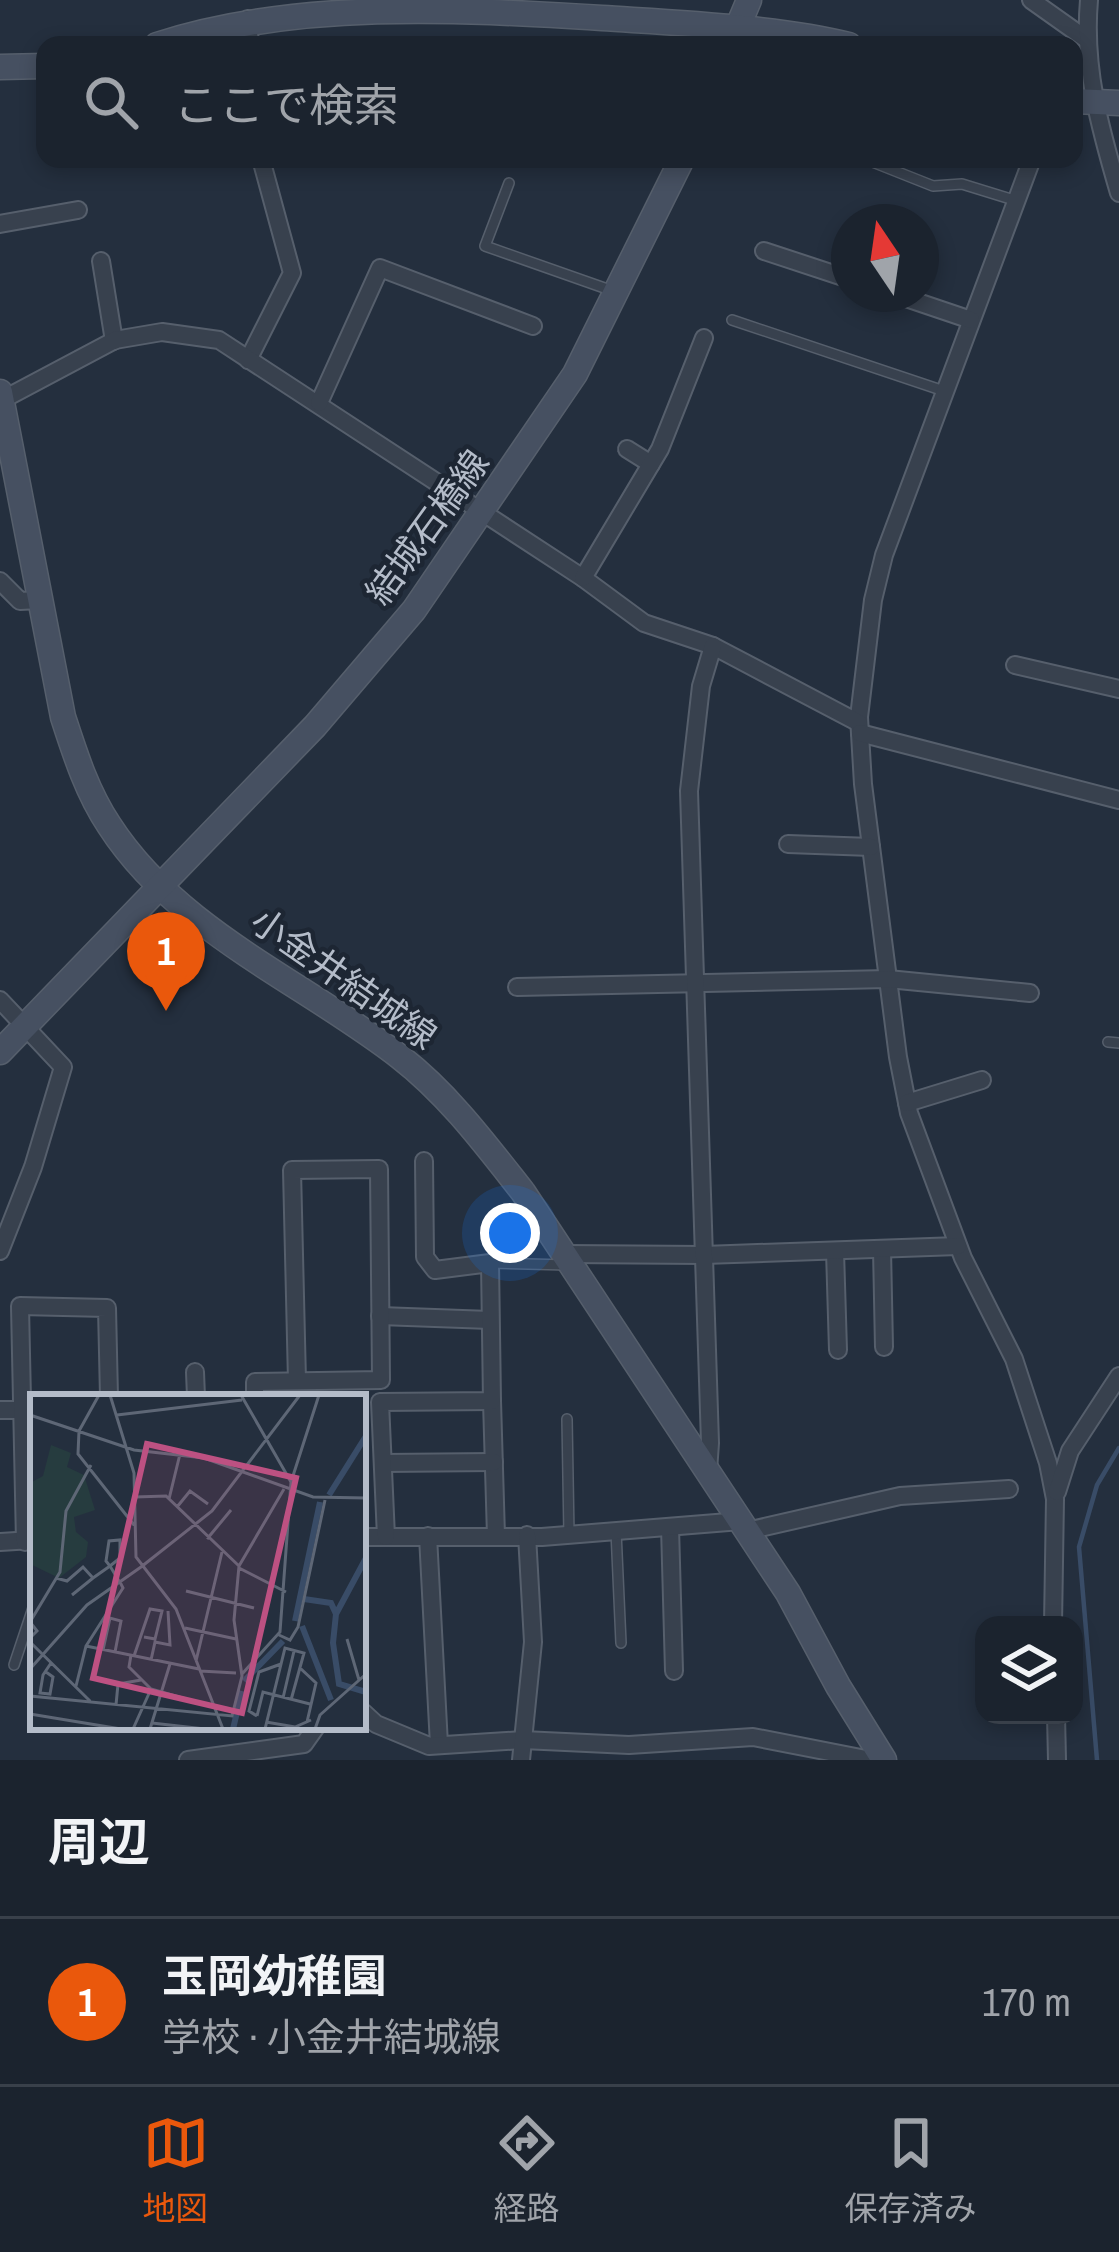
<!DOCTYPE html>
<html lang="ja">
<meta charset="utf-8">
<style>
body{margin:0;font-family:"Archivo Narrow","Noto Sans JP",sans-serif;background:#282f3a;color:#f1f3f6}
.controls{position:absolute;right:36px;bottom:36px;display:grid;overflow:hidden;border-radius:24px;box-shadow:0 6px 18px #0003}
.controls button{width:108px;height:108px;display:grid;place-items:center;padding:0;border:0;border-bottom:3px solid #39404a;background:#1b232e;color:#f1f3f6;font:60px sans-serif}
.compass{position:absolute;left:831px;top:204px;width:108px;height:108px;border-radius:50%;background:#1b232e;box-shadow:0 6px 18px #0003;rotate:347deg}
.you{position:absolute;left:510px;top:1233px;width:42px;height:42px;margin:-30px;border:9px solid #fff;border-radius:50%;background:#1a73e8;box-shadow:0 0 0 18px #1a73e833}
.badge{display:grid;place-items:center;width:78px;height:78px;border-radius:50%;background:#ea580c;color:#fff;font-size:39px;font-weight:700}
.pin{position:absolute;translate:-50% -99px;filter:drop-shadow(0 3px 6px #0008)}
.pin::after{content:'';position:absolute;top:63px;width:42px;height:36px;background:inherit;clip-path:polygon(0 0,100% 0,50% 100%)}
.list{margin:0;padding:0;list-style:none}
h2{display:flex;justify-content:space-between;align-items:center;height:156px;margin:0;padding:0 48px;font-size:51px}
h2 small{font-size:39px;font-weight:400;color:#a0a4aa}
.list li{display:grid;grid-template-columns:78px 1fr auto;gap:36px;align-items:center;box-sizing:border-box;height:168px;padding:0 48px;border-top:3px solid #39404a}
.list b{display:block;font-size:45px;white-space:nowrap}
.list p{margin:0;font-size:39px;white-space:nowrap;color:#a0a4aa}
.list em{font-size:39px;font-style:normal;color:#a0a4aa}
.icon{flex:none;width:66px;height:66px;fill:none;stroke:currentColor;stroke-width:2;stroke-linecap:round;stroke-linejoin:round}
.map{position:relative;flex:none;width:1119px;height:1760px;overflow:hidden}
.search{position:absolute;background:#1b232e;box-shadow:0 6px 18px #0003;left:36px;right:36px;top:36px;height:132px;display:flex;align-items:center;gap:30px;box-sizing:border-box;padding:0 42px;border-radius:24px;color:#a0a4aa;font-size:45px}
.sheet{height:324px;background:#1b232e}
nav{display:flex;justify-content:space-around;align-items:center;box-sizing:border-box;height:168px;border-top:3px solid #39404a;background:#1b232e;font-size:33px;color:#a0a4aa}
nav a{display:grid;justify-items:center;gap:6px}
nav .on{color:#ea580c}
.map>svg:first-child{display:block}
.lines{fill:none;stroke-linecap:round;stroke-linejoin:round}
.stream{stroke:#394c67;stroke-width:4.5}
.lane-casing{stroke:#565f6c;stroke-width:12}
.street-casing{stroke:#565f6c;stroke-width:20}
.secondary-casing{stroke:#565f6c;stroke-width:27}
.lane{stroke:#38414e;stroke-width:9}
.street{stroke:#38414e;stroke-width:16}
.secondary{stroke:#465061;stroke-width:24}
.labels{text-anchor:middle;stroke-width:9;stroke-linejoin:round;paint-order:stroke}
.street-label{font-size:36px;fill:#b4bcc9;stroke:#1d2633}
.inset-river{fill:none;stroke:#394c67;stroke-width:6}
.inset-road{fill:none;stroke:#5e6776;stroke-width:3}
.view{fill:#bd5182;fill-opacity:0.15;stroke:#bd5182;stroke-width:6}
.inset-edge{fill:none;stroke:#b4bcc9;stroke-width:6}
</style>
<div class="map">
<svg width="1119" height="1760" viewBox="0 0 1119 1760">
<rect width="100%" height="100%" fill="#242f3e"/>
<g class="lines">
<polyline class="stream" points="1097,1760 1079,1547 1097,1485 1119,1448"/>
<g class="lane-casing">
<g id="lane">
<polyline points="865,159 933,186 962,184 1017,201"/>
<polyline points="509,183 485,246 613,291"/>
<polyline points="732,320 944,391"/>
<polyline points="1108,1042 1119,1043"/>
<polyline points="490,1263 568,1265"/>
<polyline points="567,1419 569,1535"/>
<polyline points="616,1531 621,1643"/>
<polyline points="14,1665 33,1608"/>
</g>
</g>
<g class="street-casing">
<g id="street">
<polyline points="1031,0 1086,39"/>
<path d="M1089,0C1083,68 1100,128 1119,193"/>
<polyline points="248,19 250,45"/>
<polyline points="1032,159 884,555 873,600 859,717 863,784 898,1057 909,1113 963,1258 1014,1359 1048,1463 1055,1499 1053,1625"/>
<polyline points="0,224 78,210"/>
<polyline points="764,251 849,279"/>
<polyline points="101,261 114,341"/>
<polyline points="894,294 971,320"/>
<polyline points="248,360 292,273 261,159"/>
<polyline points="2,400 115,340 162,332 219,340 583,578 644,623 713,646 859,723"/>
<polyline points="319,403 380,268 533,326"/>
<polyline points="627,449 651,464"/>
<polyline points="583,578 660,449 704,338"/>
<polyline points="0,581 20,601 39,600"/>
<polyline points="1015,665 1119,689"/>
<polyline points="860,733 1119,800"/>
<polyline points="788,844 871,847"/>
<polyline points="517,987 888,979 1030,993"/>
<polyline points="0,1000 63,1067 33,1167 0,1251"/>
<polyline points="907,1103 982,1080"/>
<polyline points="882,1249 884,1347"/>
<polyline points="835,1251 838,1350"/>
<polyline points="564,1254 704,1255 958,1246"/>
<polyline points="380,1316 490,1320"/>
<polyline points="195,1372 196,1397"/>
<polyline points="255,1397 255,1382 381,1380 379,1169 292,1170 297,1381"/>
<polyline points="492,1401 496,1536"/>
<polyline points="0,1410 22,1410"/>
<polyline points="383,1463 494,1462"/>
<polyline points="708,1471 710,1443 689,791 701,686 713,646"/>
<polyline points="1057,1492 1070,1451 1119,1376"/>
<polyline points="670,1527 674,1671"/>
<polyline points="747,1531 900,1496 1009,1489"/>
<polyline points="428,1536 439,1745"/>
<polyline points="363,1537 542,1537 741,1521"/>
<polyline points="386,1537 380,1402 492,1401 490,1263 435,1270 425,1257 424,1161"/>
<polyline points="0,1542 32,1540"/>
<polyline points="25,1542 20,1306 107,1308 109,1397"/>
<polyline points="363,1712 376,1724 429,1746 523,1740 629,1745 753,1737 871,1760"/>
<polyline points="1056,1715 1057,1760"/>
<polyline points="188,1760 304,1744 316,1727"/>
<polyline points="521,1760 533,1642 527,1535"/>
</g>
</g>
<g class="secondary-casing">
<g id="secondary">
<polyline points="731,43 749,0"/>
<path d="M157,45C296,0 456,9 602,18C678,23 776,27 849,45"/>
<polyline points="0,67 45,66"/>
<polyline points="1074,101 1119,103"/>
<path d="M0,392L63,717C75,754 87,792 109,825C177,931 304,982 400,1057C448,1094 486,1145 523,1192L788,1593L838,1686L884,1760"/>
<polyline points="0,1052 315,726 414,610 575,374 682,159"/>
</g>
</g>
<use href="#lane" class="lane"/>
<use href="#street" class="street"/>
<use href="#secondary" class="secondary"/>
</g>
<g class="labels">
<g class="street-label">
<text transform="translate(427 527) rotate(-54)" y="13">結城石橋線</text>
<text transform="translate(344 978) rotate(35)" y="13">小金井結城線</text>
</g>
</g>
<g transform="translate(30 1394)">
<rect width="336" height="336" fill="#242f3e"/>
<path d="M21,51L41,59L37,73L54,81L65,116L44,123L46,138L58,148L56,163L29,184L0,170V89L13,82Z" fill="#263c3f"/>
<path class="inset-river" d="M299,101L336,42M336,164L306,220L303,249L309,290L336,298M274,205L301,209L306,220M265,227L290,108M272,232L301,306M214,287L253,247M203,335L212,297"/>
<path class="inset-road" d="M69,1L49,37L48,60L104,131M80,1L104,79L106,163L146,215L193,335M211,1L261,88M0,21L104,56L174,64L283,103L336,104M87,21L212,6M105,103L136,102L209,172M139,105L150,60M147,113L160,97L178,110M177,145L201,116M111,173L182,117L270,1M209,174L256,198M26,184L37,187L53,173L63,184M156,197L224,214M42,201L63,184L80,172L90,164V146L79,147L76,167L80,172L89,187L91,190L93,194L56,252L46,292M155,234L206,245M249,241L260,246L268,233L295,106M0,244L7,237L0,228L30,178L36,117L61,71M317,245L329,286M0,248L60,307M56,252L169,275M73,256L80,224L91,227L85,258M101,261L99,273L121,295L181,312M104,262L120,215L132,217L125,245L114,243M121,266L125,248L140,251L138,217M166,267L192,158M270,274L286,289L277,328M0,275L57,211L111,173M170,277L206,279M16,278L23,283L20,300L10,299L13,281L21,269M212,280L250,238L261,88L289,1M0,302L202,322L212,282L204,226L209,172L254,95M253,304L264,257M86,311L88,290L111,286M0,320L91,335M227,322L219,317L229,278L251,270M227,322L233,298L280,310M236,328L265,333L281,326M122,329L175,335M103,335L121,295M120,335L140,270M235,335L255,254L274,259L261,306M285,335L290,321L336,280"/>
<path class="view" d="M117,50L266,84L212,319L63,284Z"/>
<rect width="336" height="336" class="inset-edge"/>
</g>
</svg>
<div class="controls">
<button><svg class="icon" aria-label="layers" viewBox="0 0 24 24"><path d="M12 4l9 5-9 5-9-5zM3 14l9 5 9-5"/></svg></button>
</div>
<svg class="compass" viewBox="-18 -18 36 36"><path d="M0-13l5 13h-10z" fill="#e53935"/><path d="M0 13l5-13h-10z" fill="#a0a4aa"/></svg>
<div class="you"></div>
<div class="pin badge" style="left:166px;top:1011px">1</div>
<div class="search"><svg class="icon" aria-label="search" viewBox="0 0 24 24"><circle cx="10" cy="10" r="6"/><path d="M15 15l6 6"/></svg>ここで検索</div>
</div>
<section class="sheet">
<h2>周辺<small></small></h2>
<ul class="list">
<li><span class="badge">1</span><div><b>玉岡幼稚園</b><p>学校 · 小金井結城線</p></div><em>170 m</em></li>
</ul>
</section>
<nav>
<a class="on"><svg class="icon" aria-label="map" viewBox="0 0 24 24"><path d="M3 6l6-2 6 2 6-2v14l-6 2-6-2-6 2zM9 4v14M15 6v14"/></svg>地図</a>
<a><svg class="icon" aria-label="directions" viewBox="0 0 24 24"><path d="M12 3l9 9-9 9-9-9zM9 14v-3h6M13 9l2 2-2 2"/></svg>経路</a>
<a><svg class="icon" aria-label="saved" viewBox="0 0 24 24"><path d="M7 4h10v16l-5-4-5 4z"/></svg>保存済み</a>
</nav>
